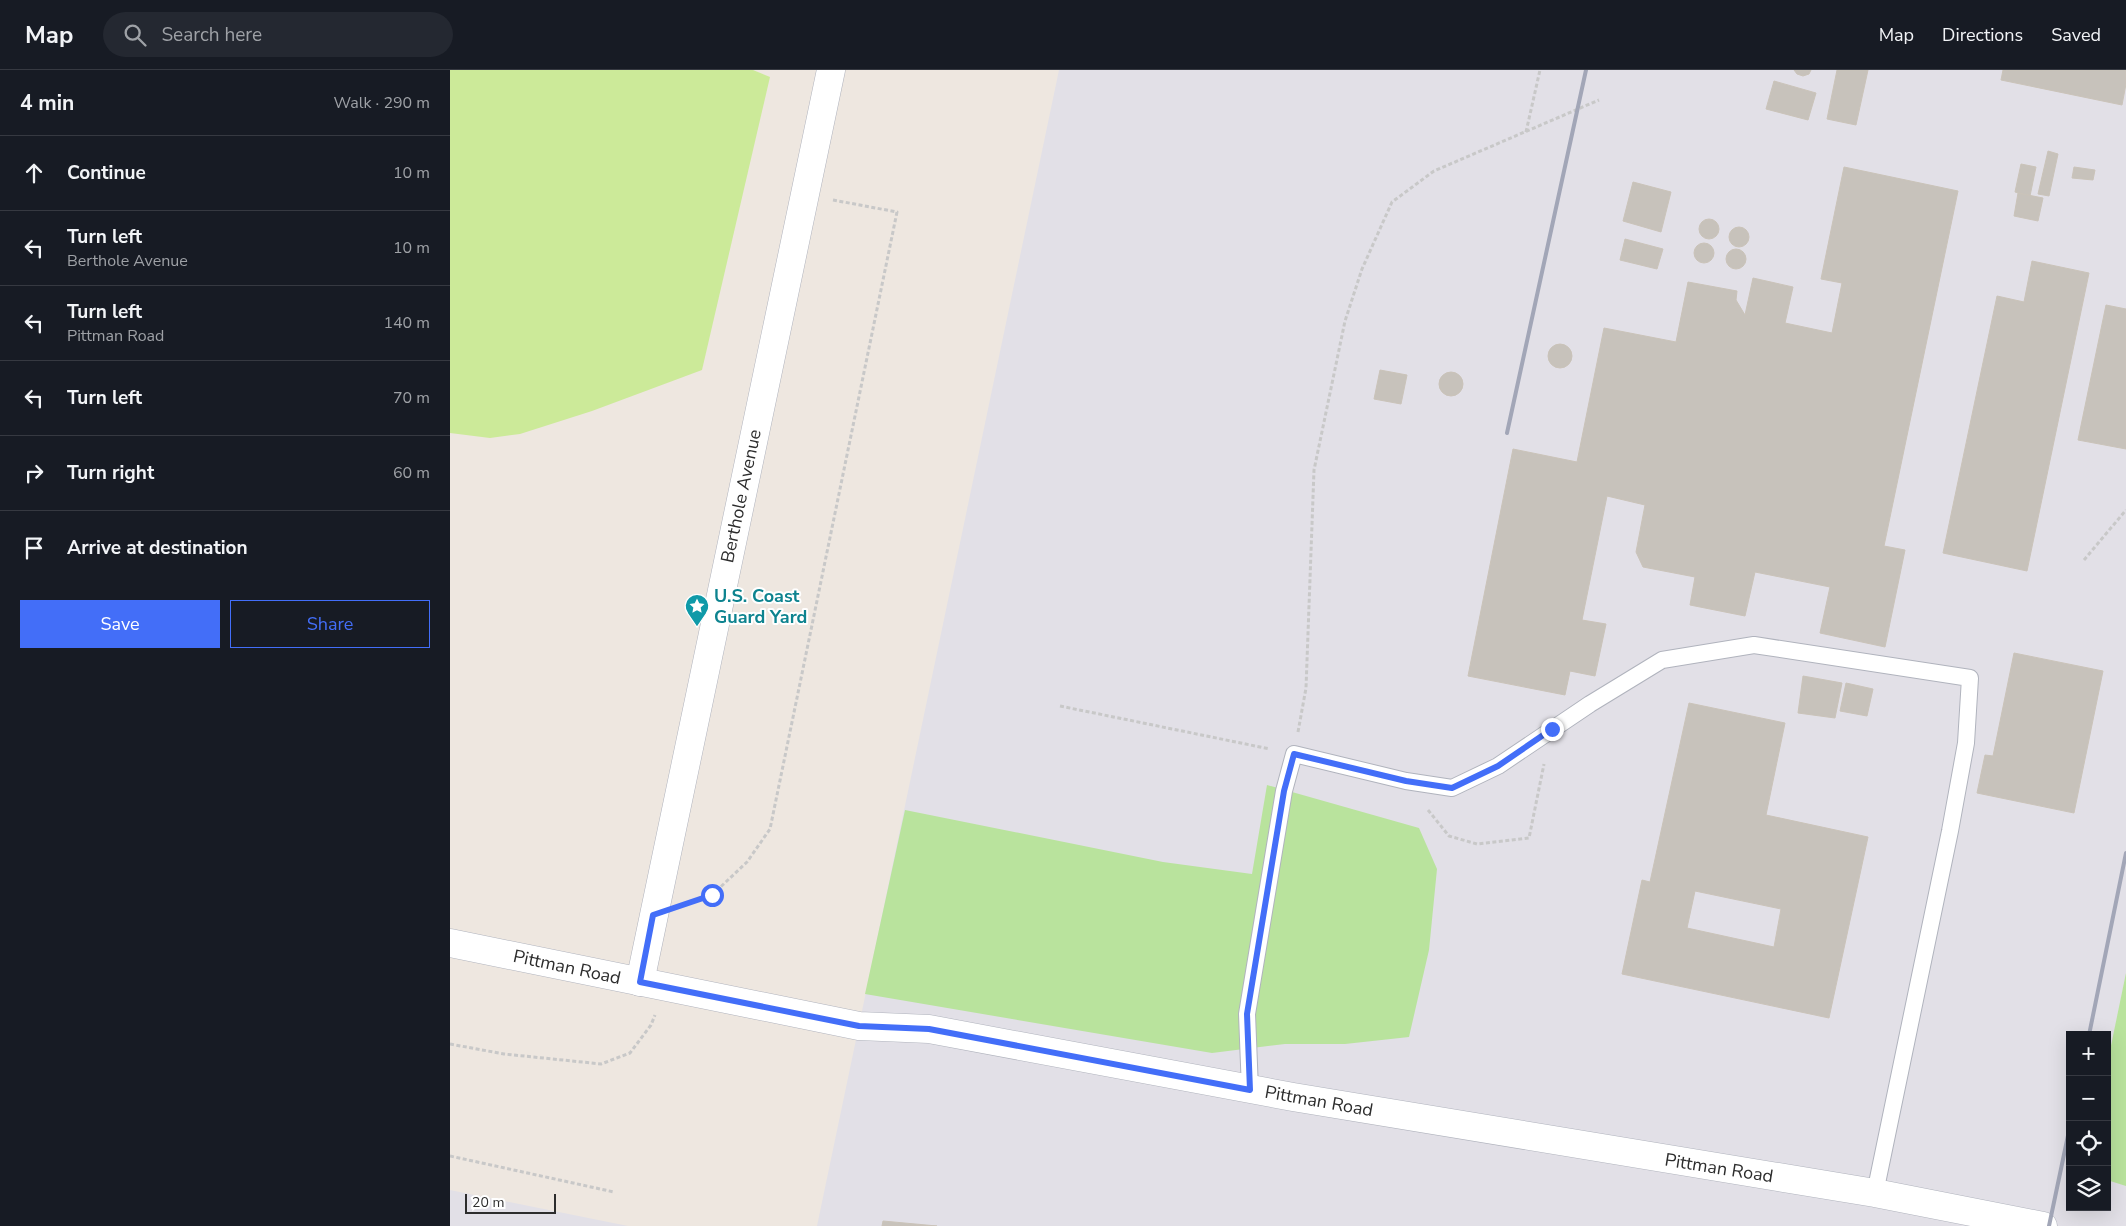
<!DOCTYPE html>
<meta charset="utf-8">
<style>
body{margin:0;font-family:"Nunito Sans",sans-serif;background:#242831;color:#f1f3f6}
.controls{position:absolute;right:15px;bottom:15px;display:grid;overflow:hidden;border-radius:0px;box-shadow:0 5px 20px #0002}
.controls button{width:45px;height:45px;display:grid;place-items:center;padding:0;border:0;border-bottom:1px solid #363941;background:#171b24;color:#f1f3f6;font:25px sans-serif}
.scale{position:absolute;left:15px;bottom:12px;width:91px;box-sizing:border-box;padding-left:5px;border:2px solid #2d2d2d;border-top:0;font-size:14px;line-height:18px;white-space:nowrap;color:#2d2d2d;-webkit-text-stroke:4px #fff;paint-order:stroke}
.stop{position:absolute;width:15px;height:15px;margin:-11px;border:4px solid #436ef8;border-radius:50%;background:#fff}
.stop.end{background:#436ef8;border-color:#fff;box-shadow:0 1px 5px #0008}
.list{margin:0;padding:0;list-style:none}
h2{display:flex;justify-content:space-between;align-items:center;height:65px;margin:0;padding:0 20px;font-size:21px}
h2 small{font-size:16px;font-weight:400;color:#9ea1a6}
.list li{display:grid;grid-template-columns:32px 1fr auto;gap:15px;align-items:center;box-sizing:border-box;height:75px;padding:0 20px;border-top:1px solid #363941}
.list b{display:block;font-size:19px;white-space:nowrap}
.list p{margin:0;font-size:16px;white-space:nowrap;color:#9ea1a6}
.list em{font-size:16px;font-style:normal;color:#9ea1a6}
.actions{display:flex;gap:10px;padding:15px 20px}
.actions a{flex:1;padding:11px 0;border:1px solid #436ef8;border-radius:0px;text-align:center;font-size:18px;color:#436ef8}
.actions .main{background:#436ef8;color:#fff}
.icon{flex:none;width:28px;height:28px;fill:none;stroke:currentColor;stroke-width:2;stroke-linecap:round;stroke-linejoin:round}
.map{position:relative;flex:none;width:1676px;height:1156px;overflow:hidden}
header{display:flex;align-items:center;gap:30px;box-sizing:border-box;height:70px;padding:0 25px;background:#171b24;border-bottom:1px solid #363941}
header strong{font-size:24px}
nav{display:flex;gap:28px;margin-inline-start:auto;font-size:18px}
.search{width:350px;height:45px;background:#242831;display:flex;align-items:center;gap:12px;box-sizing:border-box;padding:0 18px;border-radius:28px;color:#9ea1a6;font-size:19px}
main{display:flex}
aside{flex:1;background:#171b24}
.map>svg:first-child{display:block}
.industrial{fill:#e2e0e7;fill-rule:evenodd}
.green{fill:#b9e39d}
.pitch{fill:#ccea99}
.building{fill:#c7c2bb;stroke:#cac3b9;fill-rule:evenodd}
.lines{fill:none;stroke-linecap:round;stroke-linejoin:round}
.lane-casing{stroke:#b0b3bd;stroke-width:18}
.street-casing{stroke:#b0b3bd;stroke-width:29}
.path{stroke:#c8c8c8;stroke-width:3;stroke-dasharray:4 2.5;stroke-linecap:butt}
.lane{stroke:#fff;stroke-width:16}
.street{stroke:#fff;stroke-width:28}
.rail{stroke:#a2a6b7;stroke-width:4}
.route{stroke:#436ef8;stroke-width:6}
.labels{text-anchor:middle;stroke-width:4;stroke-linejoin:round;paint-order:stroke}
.street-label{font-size:18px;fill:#2d2d2d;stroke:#fff}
.culture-label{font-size:18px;font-weight:bold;fill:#0d838f;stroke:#fff;text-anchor:start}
</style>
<header>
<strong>Map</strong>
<div class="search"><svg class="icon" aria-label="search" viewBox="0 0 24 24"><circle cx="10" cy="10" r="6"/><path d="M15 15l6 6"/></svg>Search here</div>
<nav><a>Map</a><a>Directions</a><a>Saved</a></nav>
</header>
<main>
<aside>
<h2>4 min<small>Walk · 290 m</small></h2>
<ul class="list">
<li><svg class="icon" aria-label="ahead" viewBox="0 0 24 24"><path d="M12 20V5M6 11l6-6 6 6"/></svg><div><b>Continue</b></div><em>10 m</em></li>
<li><svg class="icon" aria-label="left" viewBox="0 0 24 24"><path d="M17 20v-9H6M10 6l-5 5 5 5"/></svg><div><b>Turn left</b><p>Berthole Avenue</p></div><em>10 m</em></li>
<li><svg class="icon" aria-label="left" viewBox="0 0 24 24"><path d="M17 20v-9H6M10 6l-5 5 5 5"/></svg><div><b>Turn left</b><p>Pittman Road</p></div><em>140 m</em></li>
<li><svg class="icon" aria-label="left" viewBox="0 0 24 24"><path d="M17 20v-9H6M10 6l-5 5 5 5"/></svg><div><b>Turn left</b></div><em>70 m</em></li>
<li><svg class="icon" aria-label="right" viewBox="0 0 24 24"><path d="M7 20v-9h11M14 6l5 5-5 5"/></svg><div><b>Turn right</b></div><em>60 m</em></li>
<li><svg class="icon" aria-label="arrive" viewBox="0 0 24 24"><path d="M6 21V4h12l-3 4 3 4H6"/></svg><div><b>Arrive at destination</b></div></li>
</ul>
<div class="actions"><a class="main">Save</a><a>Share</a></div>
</aside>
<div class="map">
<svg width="1676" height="1156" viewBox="0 0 1676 1156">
<rect width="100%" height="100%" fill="#eee7e0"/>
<g class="industrial">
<path d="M609,0H1676V1156H367ZM1620,965H1657V1137H1620Z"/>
<polygon points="0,1120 178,1156 0,1156"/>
</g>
<g class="green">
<polygon points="817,715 969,758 987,799 979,880 959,967 895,974 835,974 762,983 415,924 455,740 713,792 802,804"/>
<polygon points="1676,903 1676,1116 1657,1110 1657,995"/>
</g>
<polygon class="pitch" points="0,0 303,0 320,7 252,300 142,341 70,364 40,368 0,363"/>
<g class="building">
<polygon points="1344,0 1361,0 1359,4 1353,6 1347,4"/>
<polygon points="1387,0 1418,0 1406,55 1377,49"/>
<polygon points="1553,0 1676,0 1676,14 1672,35 1551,10"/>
<polygon points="1324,11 1366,23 1358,50 1316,39"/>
<polygon points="1598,81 1608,84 1599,126 1588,124"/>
<polygon points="1571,94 1586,97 1580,126 1565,122"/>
<polygon points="1394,97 1508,121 1434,476 1455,480 1435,577 1370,563 1380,517 1305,502 1295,546 1240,535 1245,507 1193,497 1186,482 1195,435 1157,426 1132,550 1156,554 1145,606 1120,601 1115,625 1018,606 1063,379 1127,392 1154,258 1226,272 1238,212 1287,221 1286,230 1295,245 1303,208 1343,217 1335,253 1382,263 1392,213 1371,209"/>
<polygon points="1624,97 1645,100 1643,110 1622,108"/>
<polygon points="1183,112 1221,122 1211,162 1173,151"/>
<polygon points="1568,123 1593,128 1588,151 1564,146"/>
<circle cx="1259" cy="159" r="10"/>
<circle cx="1289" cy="167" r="10"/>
<polygon points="1175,169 1213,179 1207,199 1170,190"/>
<circle cx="1254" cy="183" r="10"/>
<circle cx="1286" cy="189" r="10"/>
<polygon points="1582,191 1639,203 1577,501 1493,483 1547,226 1574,232"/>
<polygon points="1656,235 1676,239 1676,379 1628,370"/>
<circle cx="1110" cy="286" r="12"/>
<polygon points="930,300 957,305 951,334 924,329"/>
<circle cx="1001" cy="314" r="12"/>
<polygon points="1564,583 1653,601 1624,743 1527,723 1535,685 1543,686"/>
<polygon points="1353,606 1392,613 1385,648 1348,643"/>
<polygon points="1396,613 1423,619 1417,646 1390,641"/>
<path d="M1239,633L1335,653L1316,745L1418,767L1379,948L1172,904L1192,810L1200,812ZM1245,821L1331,839L1324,877L1237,858Z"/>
<polygon points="433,1151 487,1156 432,1156"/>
</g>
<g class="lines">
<g class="lane-casing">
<polyline id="lane" points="800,1020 797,944 834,721 844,684 956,711 1002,718 1048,696 1140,634 1212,590 1304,575 1520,608 1516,673 1500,761 1425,1123"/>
</g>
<g class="street-casing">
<g id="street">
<polyline points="0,873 409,956 479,959 843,1027 1425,1123 1593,1156"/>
<polyline points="190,912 381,0"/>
</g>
</g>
<g class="path">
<polyline points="1076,62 1090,0"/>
<polyline points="1634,490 1676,440"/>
<polyline points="610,636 820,679"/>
<polyline points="848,662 856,618 864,400 895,251 912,199 942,132 984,101 1149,30"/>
<polyline points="978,740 999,766 1027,774 1079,768 1094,694"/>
<polyline points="237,834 262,825 297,792 320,759 447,142 383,130"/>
<polyline points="0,974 54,984 151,994 180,983 201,955 205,945"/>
<polyline points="0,1086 164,1122"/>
</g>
<use href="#lane" class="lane"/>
<use href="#street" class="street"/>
<g class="rail">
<polyline points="1057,363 1136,0"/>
<polyline points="1639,965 1676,783"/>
<polyline points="1599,1156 1620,1056"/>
</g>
</g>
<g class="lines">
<polyline class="route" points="262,825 203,845 190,912 409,956 479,959 800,1020 797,944 834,721 844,684 956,711 1002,718 1048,696 1102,659"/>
</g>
<defs>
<g id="sight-pin" transform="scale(1.25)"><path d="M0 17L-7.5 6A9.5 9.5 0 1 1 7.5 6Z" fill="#0f9aa8" stroke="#fff"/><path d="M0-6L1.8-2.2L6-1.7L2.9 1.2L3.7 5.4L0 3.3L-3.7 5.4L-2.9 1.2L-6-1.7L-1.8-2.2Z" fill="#fff"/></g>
</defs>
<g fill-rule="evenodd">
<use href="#sight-pin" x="247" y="536"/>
</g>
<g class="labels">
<g class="street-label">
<text transform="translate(291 426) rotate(-78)" y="6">Berthole Avenue</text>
<text transform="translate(117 897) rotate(12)" y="6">Pittman Road</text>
<text transform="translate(869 1031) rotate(10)" y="6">Pittman Road</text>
<text transform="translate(1269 1098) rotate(9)" y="6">Pittman Road</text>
</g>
<g class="culture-label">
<text x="264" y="532">U.S. Coast<tspan x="264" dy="21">Guard Yard</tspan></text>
</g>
</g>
</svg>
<div class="controls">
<button>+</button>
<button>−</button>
<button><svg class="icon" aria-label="locate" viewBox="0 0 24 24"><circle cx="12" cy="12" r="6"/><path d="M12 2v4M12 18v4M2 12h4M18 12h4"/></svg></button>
<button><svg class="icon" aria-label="layers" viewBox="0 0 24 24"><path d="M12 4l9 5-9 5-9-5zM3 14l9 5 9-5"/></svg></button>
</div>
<div class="scale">20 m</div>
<div class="stop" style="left:262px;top:825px"></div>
<div class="stop end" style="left:1102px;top:659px"></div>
</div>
</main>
